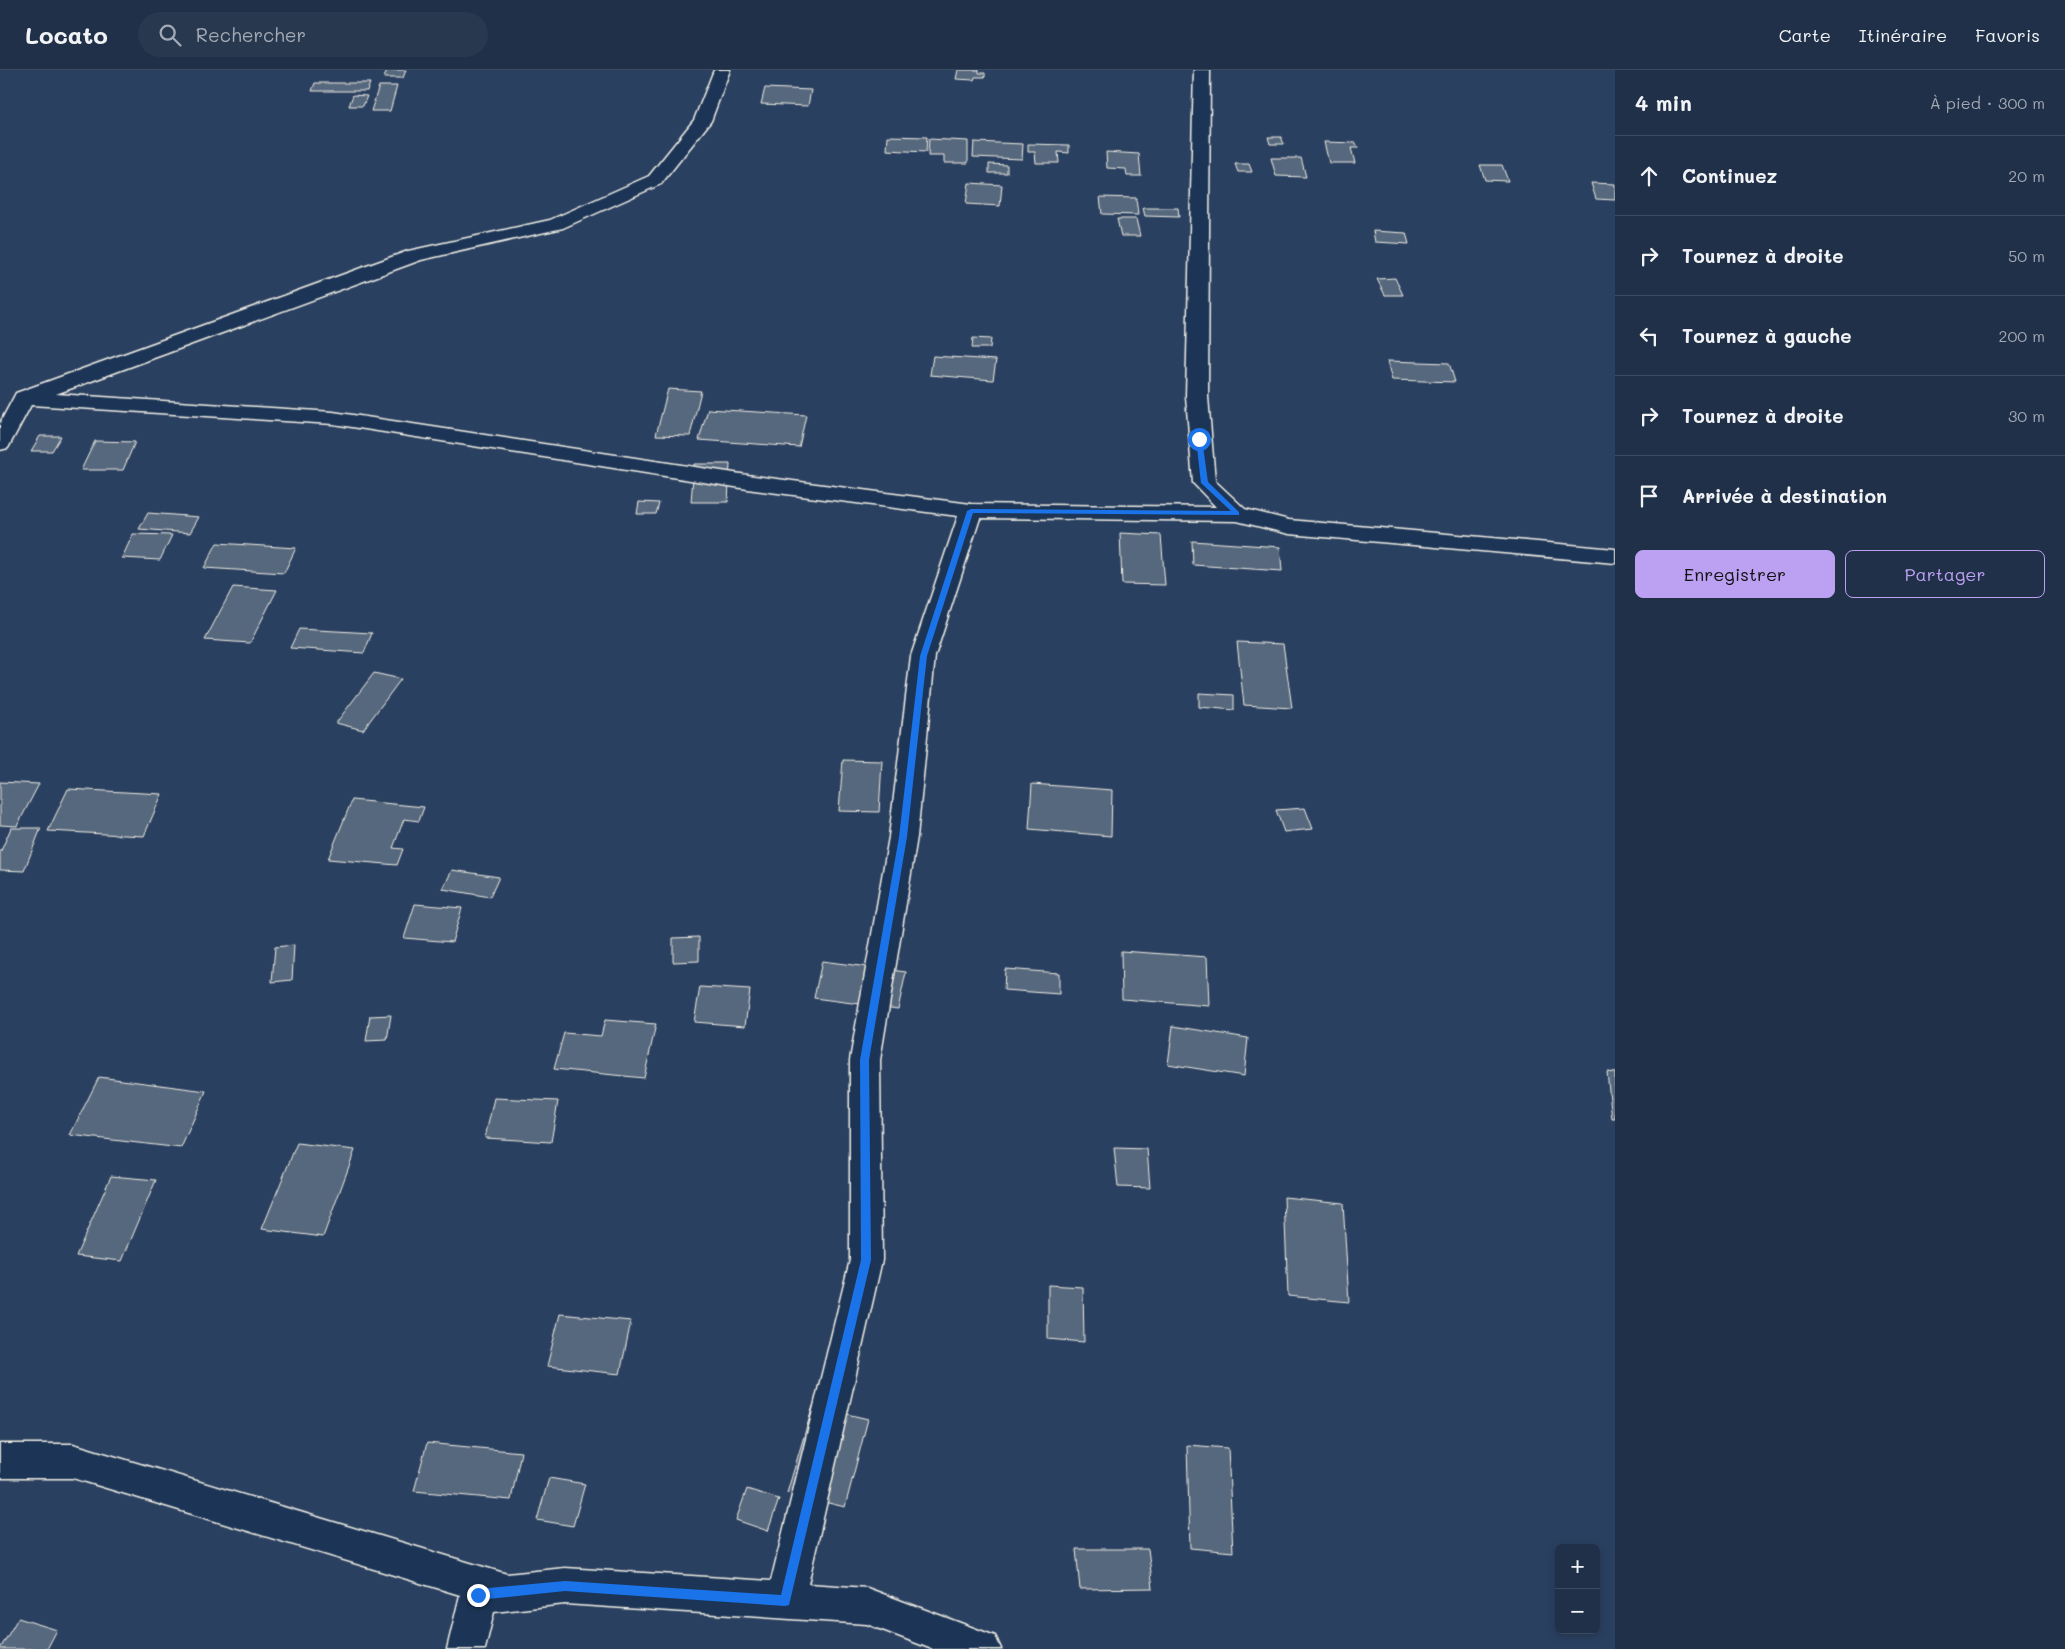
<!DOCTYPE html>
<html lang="fr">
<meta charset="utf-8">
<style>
body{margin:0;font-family:Mali,sans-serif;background:#28384f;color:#f1f3f6}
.controls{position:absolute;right:15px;bottom:15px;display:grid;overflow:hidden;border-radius:8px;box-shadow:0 2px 8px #0003}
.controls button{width:45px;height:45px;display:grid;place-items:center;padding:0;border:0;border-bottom:1px solid #3d4b60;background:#203048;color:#f1f3f6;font:25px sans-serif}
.stop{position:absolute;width:15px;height:15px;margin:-11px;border:4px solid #1a73e8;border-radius:50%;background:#fff}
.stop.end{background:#1a73e8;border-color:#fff;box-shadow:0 1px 5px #0008}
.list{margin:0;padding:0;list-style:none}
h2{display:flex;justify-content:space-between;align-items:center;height:65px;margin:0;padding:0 20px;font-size:21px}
h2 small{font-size:16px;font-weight:400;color:#a2a9b4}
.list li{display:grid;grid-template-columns:32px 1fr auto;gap:15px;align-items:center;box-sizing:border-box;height:80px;padding:0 20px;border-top:1px solid #3d4b60}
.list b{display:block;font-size:19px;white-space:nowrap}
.list em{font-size:16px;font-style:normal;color:#a2a9b4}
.actions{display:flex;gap:10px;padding:15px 20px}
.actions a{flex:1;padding:11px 0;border:1px solid #bca0f2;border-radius:8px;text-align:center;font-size:18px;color:#bca0f2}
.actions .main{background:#bca0f2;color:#111}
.icon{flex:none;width:28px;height:28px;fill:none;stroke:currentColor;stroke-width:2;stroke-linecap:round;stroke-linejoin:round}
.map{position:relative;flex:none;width:1615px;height:1579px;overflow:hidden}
header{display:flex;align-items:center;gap:30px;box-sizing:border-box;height:70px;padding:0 25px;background:#203048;border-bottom:1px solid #3d4b60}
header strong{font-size:24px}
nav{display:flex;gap:28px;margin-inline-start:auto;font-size:18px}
.search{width:350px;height:45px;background:#28384f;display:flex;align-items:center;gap:12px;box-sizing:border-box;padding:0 18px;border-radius:28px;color:#a2a9b4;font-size:19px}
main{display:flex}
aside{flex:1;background:#203048}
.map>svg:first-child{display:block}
.building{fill:#56677d;stroke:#f4f1e8}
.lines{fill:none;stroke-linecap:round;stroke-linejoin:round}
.street-casing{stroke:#f4f1e8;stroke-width:3}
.street{fill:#1d3557;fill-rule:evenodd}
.route{fill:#1a73e8}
</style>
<header>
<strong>Locato</strong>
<div class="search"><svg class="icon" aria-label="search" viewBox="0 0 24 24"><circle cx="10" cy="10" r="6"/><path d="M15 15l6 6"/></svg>Rechercher</div>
<nav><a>Carte</a><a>Itinéraire</a><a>Favoris</a></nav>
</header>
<main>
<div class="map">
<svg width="1615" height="1579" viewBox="0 0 1615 1579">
<rect width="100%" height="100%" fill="#2a4060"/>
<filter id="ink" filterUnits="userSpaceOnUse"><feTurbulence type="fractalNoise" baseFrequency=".02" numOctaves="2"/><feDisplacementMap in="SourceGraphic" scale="10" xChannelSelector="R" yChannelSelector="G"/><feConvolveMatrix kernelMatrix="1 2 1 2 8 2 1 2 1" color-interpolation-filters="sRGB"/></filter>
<g filter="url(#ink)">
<g class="building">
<polygon points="387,0 406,0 403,8 384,8"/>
<polygon points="958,0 979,0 979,3 985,3 985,7 975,7 974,10 956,9"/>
<polygon points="315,13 370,13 367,21 312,21"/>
<polygon points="379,16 397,16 390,41 371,41"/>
<polygon points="765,18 811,20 808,36 761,34"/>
<polygon points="353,25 367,26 363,36 349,36"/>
<polygon points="888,66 927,67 926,82 887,80"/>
<polygon points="1268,67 1281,67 1284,74 1270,74"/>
<polygon points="929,69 968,71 968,93 944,93 944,86 928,86"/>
<polygon points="974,72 1023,74 1022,89 973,87"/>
<polygon points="1324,72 1356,73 1358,78 1351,78 1355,93 1329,93"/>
<polygon points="1028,74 1069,75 1069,83 1058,82 1059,93 1036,93 1035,82 1028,82"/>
<polygon points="1106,82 1139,84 1141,106 1127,106 1126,99 1107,98"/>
<polygon points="1271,88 1301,88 1306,107 1276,106"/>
<polygon points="989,94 1007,95 1007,103 989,103"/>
<polygon points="1235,94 1249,94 1252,102 1238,102"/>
<polygon points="1480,95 1502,95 1508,111 1485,110"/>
<polygon points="969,113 1002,115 1000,136 966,134"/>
<polygon points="1591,113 1615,114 1615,130 1596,129"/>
<polygon points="1100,127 1136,128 1138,145 1102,144"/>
<polygon points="1143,138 1178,138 1179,147 1145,146"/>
<polygon points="1117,149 1136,149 1140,166 1121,166"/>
<polygon points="1373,161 1406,163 1409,174 1375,172"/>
<polygon points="1395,208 1403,225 1385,225 1377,209"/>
<polygon points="973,268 991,269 990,278 972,278"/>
<polygon points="933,286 996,290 993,310 930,305"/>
<polygon points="1387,291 1449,293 1455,312 1392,310"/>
<polygon points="668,319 701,321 690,366 656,365"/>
<polygon points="708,339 806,345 799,377 699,370"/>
<polygon points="40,366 61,366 52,381 31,381"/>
<polygon points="95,371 135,372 123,400 81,400"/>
<polygon points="694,394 730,394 728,432 691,432"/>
<polygon points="639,432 659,433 656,444 637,444"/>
<polygon points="148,443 199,447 190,463 139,459"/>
<polygon points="1120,463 1161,465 1165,515 1122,514"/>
<polygon points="133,464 172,465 160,490 122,488"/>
<polygon points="1192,471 1280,477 1282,501 1193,495"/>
<polygon points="217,473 296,478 284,503 204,498"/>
<polygon points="233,517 277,520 250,573 205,570"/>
<polygon points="299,559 372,563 364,583 290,578"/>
<polygon points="1237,572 1283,574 1292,638 1244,635"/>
<polygon points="374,603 401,609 363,660 336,653"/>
<polygon points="1199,623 1234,625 1234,640 1199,637"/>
<polygon points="843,690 882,691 879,742 839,741"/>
<polygon points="0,712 39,714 17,756 0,755"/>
<polygon points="1032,714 1112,720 1111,766 1029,759"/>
<polygon points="68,719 162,724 144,766 48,761"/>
<polygon points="352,730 424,737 419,751 404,749 393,778 403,779 397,795 328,789"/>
<polygon points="1305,738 1313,759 1284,762 1276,740"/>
<polygon points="11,758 41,758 24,801 0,800 0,783"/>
<polygon points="452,800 499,807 490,827 443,819"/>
<polygon points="415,834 462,838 452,872 404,868"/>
<polygon points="699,867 699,891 673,892 673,868"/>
<polygon points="294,875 292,910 272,912 275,877"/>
<polygon points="1121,881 1207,887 1209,936 1122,929"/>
<polygon points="822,891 906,902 898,939 814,928"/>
<polygon points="1005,899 1059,903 1059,924 1004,920"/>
<polygon points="700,917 750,920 745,956 694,952"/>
<polygon points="391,945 387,970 366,971 370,946"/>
<polygon points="605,950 656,954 644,1008 554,999 564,963 601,966"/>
<polygon points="1173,956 1248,968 1244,1006 1168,994"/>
<polygon points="1607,1002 1615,1003 1615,1049 1612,1049"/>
<polygon points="99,1007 206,1021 181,1078 70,1065"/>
<polygon points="494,1028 558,1031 551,1072 485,1068"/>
<polygon points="297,1073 355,1080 323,1167 262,1159"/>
<polygon points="1114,1078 1147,1079 1150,1118 1118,1117"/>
<polygon points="111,1106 156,1110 122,1191 76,1186"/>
<polygon points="1284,1127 1343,1133 1349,1232 1288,1226"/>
<polygon points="1048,1215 1083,1217 1084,1272 1048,1269"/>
<polygon points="560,1244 631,1251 620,1304 547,1296"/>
<polygon points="813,1336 868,1349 845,1437 787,1423"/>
<polygon points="427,1373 521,1382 511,1430 414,1421"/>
<polygon points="1187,1375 1228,1378 1233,1482 1190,1478"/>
<polygon points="549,1408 585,1414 573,1456 537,1450"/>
<polygon points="747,1419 779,1429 768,1461 736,1450"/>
<polygon points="1076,1479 1148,1479 1153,1518 1080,1519"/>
<polygon points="18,1548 57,1560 47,1579 0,1579"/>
</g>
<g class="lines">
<g class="street-casing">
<polygon id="street" points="714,0 730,0 711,51 661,114 563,158 421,190 56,324 333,342 754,406 971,434 1216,437 1193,413 1186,327 1194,0 1210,0 1208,327 1215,411 1245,439 1289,450 1615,479 1615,493 1289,464 1237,451 980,448 935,586 917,767 880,990 882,1190 808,1514 867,1518 995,1566 1001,1579 932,1579 867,1554 565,1534 494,1542 485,1579 447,1579 460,1525 73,1408 0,1408 0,1374 73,1374 507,1504 565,1498 771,1511 850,1190 850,990 889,767 911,586 958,446 754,420 333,354 31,335 8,378 0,380 0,353 16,323 408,181 550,150 649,106 694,50"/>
</g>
<use href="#street" class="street"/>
</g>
</g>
<polygon class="route" points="1199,367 1202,369 1208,412 1239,442 1239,445 973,443 927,586 907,767 869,990 871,1190 789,1535 785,1536 565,1521 478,1530 475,1529 473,1525 475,1521 478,1519 565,1511 781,1525 861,1190 860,990 899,767 920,586 967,441 971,439 1231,441 1201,413 1196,369"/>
</svg>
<div class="controls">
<button>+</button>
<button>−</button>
</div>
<div class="stop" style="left:1199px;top:369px"></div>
<div class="stop end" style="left:478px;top:1525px"></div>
</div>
<aside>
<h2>4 min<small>À pied · 300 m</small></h2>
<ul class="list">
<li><svg class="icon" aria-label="ahead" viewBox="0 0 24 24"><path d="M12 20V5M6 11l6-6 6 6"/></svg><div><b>Continuez</b></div><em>20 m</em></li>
<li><svg class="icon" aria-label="right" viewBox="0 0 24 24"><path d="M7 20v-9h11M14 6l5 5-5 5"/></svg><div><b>Tournez à droite</b></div><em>50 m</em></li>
<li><svg class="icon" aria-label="left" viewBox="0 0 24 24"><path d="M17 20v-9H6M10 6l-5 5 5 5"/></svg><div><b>Tournez à gauche</b></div><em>200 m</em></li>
<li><svg class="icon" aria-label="right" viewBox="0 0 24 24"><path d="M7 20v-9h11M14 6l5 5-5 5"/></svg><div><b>Tournez à droite</b></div><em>30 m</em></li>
<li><svg class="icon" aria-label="arrive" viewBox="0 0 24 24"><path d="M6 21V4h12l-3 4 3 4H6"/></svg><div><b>Arrivée à destination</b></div></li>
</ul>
<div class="actions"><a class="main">Enregistrer</a><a>Partager</a></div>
</aside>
</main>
